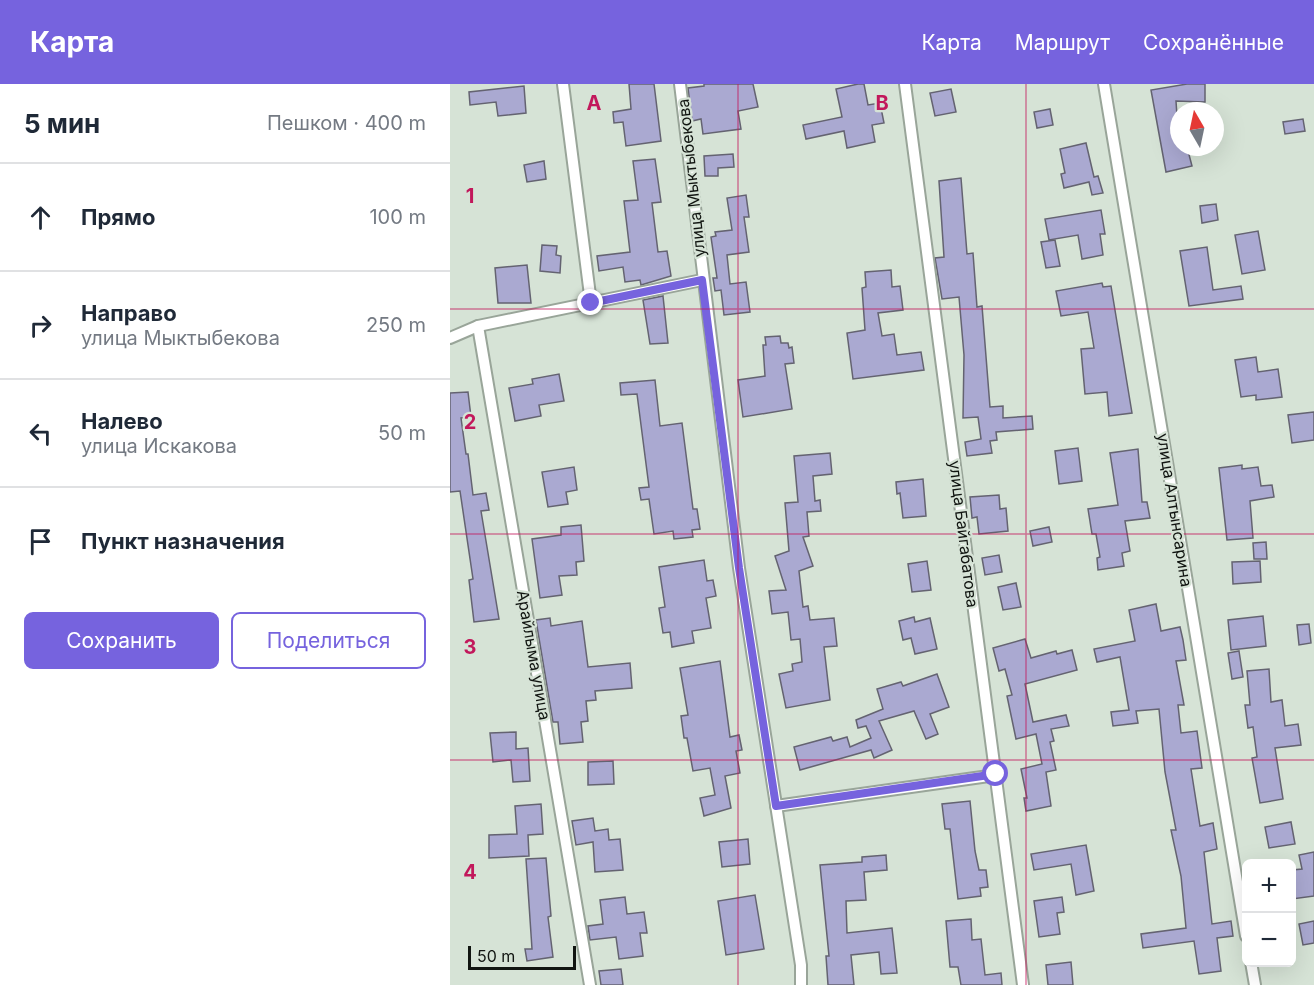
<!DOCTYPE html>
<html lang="ru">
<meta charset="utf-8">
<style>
body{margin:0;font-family:Inter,sans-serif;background:#f2f2f3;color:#1f2937}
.controls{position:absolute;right:18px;bottom:18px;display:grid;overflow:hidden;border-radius:9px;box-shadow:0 6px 24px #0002}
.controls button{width:54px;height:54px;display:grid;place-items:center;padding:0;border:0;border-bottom:2px solid #e0e1e3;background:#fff;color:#1f2937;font:30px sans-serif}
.compass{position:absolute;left:720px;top:18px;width:54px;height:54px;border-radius:50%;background:#fff;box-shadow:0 6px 24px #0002;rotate:351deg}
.scale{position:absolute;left:18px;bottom:15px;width:108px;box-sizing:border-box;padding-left:6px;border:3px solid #111511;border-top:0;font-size:16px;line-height:21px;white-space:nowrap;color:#111511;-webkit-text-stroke:4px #d6e3d6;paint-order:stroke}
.stop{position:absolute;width:18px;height:18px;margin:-14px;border:4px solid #7663de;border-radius:50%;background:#fff}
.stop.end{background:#7663de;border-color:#fff;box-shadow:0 2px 6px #0008}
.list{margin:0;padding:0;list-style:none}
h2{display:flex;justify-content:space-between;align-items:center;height:78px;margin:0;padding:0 24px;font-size:26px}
h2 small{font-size:20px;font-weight:400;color:#747a83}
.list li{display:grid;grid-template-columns:39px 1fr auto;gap:18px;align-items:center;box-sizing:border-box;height:108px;padding:0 24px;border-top:2px solid #e0e1e3}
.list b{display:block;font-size:22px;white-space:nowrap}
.list p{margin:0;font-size:20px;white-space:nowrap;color:#747a83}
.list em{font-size:20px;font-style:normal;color:#747a83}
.actions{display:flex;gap:12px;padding:18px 24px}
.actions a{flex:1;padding:14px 0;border:2px solid #7663de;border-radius:9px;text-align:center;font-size:21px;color:#7663de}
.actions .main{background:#7663de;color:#fff}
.icon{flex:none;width:33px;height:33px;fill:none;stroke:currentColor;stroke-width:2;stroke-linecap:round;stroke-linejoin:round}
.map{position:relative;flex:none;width:864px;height:901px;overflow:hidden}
header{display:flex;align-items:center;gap:36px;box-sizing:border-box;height:84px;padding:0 30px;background:#7663de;color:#fff}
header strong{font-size:28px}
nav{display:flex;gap:33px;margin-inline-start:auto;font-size:21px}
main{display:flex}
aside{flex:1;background:#fff}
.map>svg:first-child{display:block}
.building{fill:#aaa9d1;stroke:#646371;stroke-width:1.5}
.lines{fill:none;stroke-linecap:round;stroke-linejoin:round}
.minor-casing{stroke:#99a599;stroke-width:14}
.minor{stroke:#fff;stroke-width:10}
.route{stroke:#7663de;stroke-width:8}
.grid{fill:none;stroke:#c2185b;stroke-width:1.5;stroke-opacity:0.55}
.labels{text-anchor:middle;stroke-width:4.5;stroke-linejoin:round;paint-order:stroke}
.street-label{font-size:16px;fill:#111511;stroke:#d6e3d6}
.grid-label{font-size:20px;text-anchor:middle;font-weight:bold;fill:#c2185b;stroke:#d6e3d6;stroke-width:4.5;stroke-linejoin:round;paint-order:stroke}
</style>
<header>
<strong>Карта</strong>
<nav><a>Карта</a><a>Маршрут</a><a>Сохранённые</a></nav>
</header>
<main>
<aside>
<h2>5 мин<small>Пешком · 400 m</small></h2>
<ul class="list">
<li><svg class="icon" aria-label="ahead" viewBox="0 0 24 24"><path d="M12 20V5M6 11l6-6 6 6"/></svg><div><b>Прямо</b></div><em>100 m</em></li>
<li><svg class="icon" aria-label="right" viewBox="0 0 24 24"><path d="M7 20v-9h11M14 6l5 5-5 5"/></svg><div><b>Направо</b><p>улица Мыктыбекова</p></div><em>250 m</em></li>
<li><svg class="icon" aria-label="left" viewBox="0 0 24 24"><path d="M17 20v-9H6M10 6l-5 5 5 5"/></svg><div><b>Налево</b><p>улица Искакова</p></div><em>50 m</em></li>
<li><svg class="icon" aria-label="arrive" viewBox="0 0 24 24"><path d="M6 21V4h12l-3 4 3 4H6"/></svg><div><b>Пункт назначения</b></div></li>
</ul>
<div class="actions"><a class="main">Сохранить</a><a>Поделиться</a></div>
</aside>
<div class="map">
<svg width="864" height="901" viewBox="0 0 864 901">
<rect width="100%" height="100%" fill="#d6e3d6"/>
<g class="building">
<polygon points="179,0 204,0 211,57 176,62 173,38 164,39 163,28 181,25"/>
<polygon points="254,0 303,0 308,23 288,27 291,45 253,50 251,35 242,37 238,4 254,2"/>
<polygon points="408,0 414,0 418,21 430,19 434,39 422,41 425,58 397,64 394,47 356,55 353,41 392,33 386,5"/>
<polygon points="737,0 755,0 755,18 726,17 729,63 737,63 742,82 716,88 701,6"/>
<polygon points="74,2 76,29 48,32 46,18 20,21 19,8"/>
<polygon points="501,5 506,28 485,32 480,9"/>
<polygon points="600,25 603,41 587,44 584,28"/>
<polygon points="853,35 855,47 835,50 833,38"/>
<polygon points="636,59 644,93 648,92 653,109 642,111 639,98 614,104 611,90 615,89 610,65"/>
<polygon points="283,70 284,83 268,84 268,92 255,92 254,72"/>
<polygon points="205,75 211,118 202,119 208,168 217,167 221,192 191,201 190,196 175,198 173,183 149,187 147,172 180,168 174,117 188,116 183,77"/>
<polygon points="94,77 96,95 77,98 74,81"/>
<polygon points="511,94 517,170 523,169 527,223 532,222 540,323 553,322 553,334 582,332 583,345 546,348 547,356 540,357 542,369 517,372 515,358 531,355 528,333 513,334 514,271 509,213 492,215 485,174 494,173 489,97"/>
<polygon points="296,111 299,133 294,133 299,168 277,171 280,200 296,198 300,228 274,231 271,206 265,207 263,194 267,194 261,153 266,152 265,148 282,146 277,114"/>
<polygon points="766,120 768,136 752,139 750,122"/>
<polygon points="651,126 655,150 650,150 653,171 632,175 628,151 599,156 595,135"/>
<polygon points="808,147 815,186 792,190 785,151"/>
<polygon points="605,156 610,182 596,184 591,158"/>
<polygon points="92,161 107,162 106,171 111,172 110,189 90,187"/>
<polygon points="757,163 763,206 791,202 793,215 739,222 730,167"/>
<polygon points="77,181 81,219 48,219 45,184"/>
<polygon points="441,186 442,203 450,202 453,226 428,229 432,252 444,250 447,271 471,268 474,286 403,295 397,249 415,246 412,204 416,203 415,188"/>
<polygon points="652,199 653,203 661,202 682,329 659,332 657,308 635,310 631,265 644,264 638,228 611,232 606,207"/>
<polygon points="213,212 218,259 200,260 193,216"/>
<polygon points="330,252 331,259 338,259 339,264 342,263 344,279 335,280 342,325 293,333 288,296 315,292 313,261 316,261 315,253"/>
<polygon points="806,273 808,288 828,285 832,313 806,316 806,311 791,313 785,276"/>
<polygon points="109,290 114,317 89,321 91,332 65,337 59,304 83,300 82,295"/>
<polygon points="205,296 210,342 232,339 243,425 247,425 250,445 242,446 243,453 224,455 223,447 204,450 199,415 191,416 189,404 199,403 187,310 171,311 170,299"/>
<polygon points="18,308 21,333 11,334 16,370 18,370 23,411 36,409 39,426 31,427 49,535 24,538 19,496 23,495 10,407 0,408 0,309"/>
<polygon points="864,328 864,356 842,359 838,331"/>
<polygon points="628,364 632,397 609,400 605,367"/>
<polygon points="688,365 692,418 697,418 700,434 675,437 680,467 672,469 674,482 648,486 647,474 650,473 646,450 642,450 638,425 668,421 660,369"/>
<polygon points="380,369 382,390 363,392 365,417 370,416 371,427 357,428 359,452 353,453 363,482 349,487 353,523 358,522 360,536 384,534 387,562 374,563 380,616 336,624 329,590 343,587 342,580 352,578 350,555 341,556 338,528 322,530 319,507 336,506 325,472 339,467 335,419 348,418 344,372"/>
<polygon points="792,381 792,385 808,383 811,402 822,401 824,413 800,417 803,454 777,456 769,384"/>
<polygon points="124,383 127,406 116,408 118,420 98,423 92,388"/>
<polygon points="473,395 476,432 453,434 450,409 447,410 446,398"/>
<polygon points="549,411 550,425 556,424 558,447 529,450 527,433 522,434 520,413"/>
<polygon points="131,441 134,477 126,478 127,491 109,492 112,511 90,514 82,455 111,451 111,443"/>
<polygon points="599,443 602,458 583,462 580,447"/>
<polygon points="816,458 817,475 804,475 803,459"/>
<polygon points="549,471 552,488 535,491 532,474"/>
<polygon points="254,476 257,497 263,496 266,512 256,514 261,544 242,547 244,559 222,563 220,548 213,549 209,524 215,523 209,483"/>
<polygon points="477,477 481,506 462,508 458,480"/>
<polygon points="810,477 811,498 783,500 782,478"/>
<polygon points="566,499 571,523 553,526 548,503"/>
<polygon points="706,520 711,547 730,543 733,556 736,576 726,577 734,621 728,621 731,649 747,647 752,684 741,685 750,742 763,739 767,765 754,768 762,840 781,837 783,852 767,854 771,887 749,890 744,857 693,864 691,850 736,844 731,792 721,746 726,746 715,688 709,625 686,627 688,639 663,642 661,628 679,626 670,573 647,578 644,565 685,557 679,526"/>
<polygon points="813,532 816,562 781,566 778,536"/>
<polygon points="464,533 465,538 480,534 487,565 465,570 461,554 453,556 449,537"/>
<polygon points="100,534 101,542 132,537 138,583 180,579 182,604 145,607 146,616 136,617 138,637 131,638 133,658 110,660 108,638 103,638 86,536"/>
<polygon points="859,540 861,559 849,561 847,541"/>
<polygon points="575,555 581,574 606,567 607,570 622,566 627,586 575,600 583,638 616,631 619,642 601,645 604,657 600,658 606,686 596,688 601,722 576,727 574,714 577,714 571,685 592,680 586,650 566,655 557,612 562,611 555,585 549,587 543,564"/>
<polygon points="789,567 793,593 782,595 778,569"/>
<polygon points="270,577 280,653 289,651 292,666 286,667 290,689 275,692 281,724 254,732 250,714 265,711 260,684 243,687 237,654 234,654 231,632 238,631 230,584"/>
<polygon points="819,585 821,618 832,616 835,642 848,640 851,661 825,664 833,715 810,719 802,674 807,673 803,643 798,644 795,621 800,621 797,587"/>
<polygon points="487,590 499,623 480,630 488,650 476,655 464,627 429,637 442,666 424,674 421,666 350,686 344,663 381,653 383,657 397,653 400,663 421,654 416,642 408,644 406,636 433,625 427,605 451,598 453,602"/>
<polygon points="66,648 66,665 78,664 80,697 63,698 61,676 43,678 40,649"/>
<polygon points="163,677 164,700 138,701 138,678"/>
<polygon points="520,717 525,767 529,786 536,786 538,803 530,804 531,812 508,815 500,745 495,745 492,720"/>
<polygon points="91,720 93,750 78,751 79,772 39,774 39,751 67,750 65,722"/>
<polygon points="143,734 145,747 158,745 159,756 170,755 173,786 145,788 143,758 126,761 122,737"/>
<polygon points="841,738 845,760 819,764 815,743"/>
<polygon points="298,755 300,780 272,783 269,758"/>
<polygon points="636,761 644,807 626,811 621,780 584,786 581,770"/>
<polygon points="864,768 864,812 842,815 842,786 852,785 849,771"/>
<polygon points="436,771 437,786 414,788 416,816 396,817 397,849 442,844 447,889 431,890 429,868 401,871 404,901 378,901 376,872 379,872 370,781 412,778 412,773"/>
<polygon points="96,774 101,832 98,833 103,873 77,877 75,865 82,865 76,775"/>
<polygon points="305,811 314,865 276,871 268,817"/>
<polygon points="175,813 177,830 194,828 197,849 190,849 193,872 169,875 166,853 140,856 138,842 153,840 150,816"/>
<polygon points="612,813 614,828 607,829 610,850 589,853 584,817"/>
<polygon points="521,835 522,856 531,855 535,891 551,889 552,901 511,901 508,883 500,883 496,837"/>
<polygon points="864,837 864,859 853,861 849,840"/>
<polygon points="621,878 623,901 598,901 596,881"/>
<polygon points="171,885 173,901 151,901 149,887"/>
</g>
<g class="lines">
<g class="minor-casing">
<g id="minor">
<polyline points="113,0 141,219"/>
<polyline points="230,0 289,484 351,881 351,901"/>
<polyline points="455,0 573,901"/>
<polyline points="654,0 796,852"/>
<polyline points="28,242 140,901"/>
<polyline points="0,254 28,242 252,196"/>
<polyline points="326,722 546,691"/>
<polyline points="801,878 805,901"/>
</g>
</g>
<use href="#minor" class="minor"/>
</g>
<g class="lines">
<polyline class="route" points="141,219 252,196 289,484 326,722 546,690"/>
</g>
<path class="grid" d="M288,0V901M576,0V901M0,225H864M0,450H864M0,676H864"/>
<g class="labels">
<g class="street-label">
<text transform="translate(241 94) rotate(-96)" y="6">улица Мыктыбекова</text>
<text transform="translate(725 426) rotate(81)" y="6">улица Алтынсарина</text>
<text transform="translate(514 450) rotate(83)" y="6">улица Байгабатова</text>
<text transform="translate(84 571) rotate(80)" y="6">Арайлыма улица</text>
</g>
</g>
<g class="grid-label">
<text x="144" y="26">A</text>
<text x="432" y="26">B</text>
<text x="20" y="119">1</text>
<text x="20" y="345">2</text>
<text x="20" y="570">3</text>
<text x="20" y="795">4</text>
</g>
</svg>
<div class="controls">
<button>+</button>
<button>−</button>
</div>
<svg class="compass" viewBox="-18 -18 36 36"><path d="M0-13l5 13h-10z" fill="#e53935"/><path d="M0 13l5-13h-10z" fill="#747a83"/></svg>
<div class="scale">50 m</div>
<div class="stop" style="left:546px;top:690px"></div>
<div class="stop end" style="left:141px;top:219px"></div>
</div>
</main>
